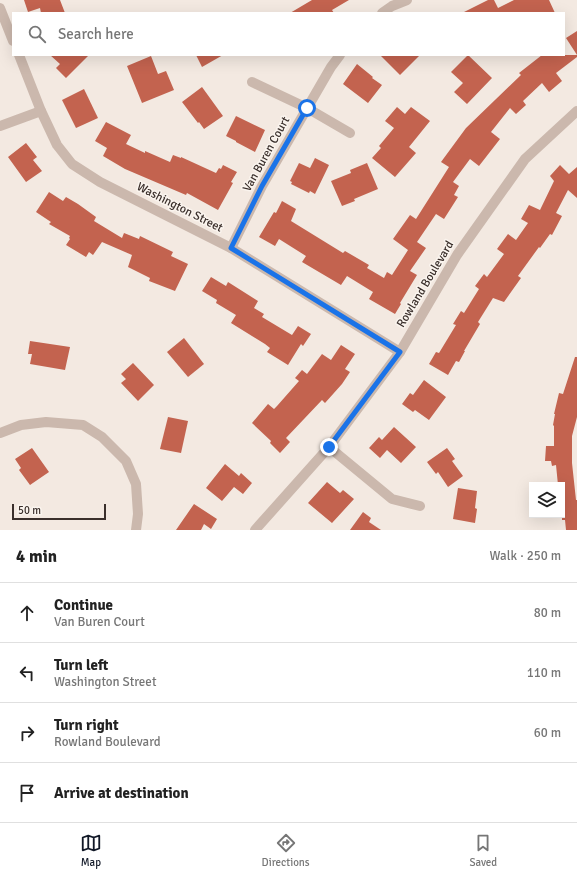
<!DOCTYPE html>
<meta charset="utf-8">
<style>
body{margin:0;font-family:Signika,sans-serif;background:#f2f2f2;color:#222}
.controls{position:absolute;right:12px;bottom:12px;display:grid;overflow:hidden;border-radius:0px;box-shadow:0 4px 16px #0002}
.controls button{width:36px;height:36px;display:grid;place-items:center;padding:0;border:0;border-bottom:1px solid #e0e0e0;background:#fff;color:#222;font:20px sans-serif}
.scale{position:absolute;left:12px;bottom:10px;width:94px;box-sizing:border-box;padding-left:4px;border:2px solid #3a2f2b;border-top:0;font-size:11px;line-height:14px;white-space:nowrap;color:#3a2f2b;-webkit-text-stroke:3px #faf4ee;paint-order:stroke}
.stop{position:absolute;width:12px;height:12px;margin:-9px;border:3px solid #1a73e8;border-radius:50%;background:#fff}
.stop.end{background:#1a73e8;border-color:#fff;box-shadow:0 1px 4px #0008}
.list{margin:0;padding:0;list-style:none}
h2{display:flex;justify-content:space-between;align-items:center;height:52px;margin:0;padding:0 16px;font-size:17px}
h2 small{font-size:13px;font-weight:400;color:#767676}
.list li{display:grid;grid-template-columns:26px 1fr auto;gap:12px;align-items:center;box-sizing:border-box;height:60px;padding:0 16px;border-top:1px solid #e0e0e0}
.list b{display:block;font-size:15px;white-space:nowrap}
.list p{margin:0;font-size:13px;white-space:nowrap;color:#767676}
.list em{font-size:13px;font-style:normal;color:#767676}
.icon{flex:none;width:22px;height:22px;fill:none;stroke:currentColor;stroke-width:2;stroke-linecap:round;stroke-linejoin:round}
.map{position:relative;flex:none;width:577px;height:530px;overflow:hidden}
.search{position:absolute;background:#fff;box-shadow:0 4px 16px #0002;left:12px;right:12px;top:12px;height:44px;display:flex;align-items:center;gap:10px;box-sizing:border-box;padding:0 14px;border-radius:0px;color:#767676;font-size:15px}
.sheet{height:292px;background:#fff}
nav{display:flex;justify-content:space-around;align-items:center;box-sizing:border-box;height:56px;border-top:1px solid #e0e0e0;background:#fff;font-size:11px;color:#767676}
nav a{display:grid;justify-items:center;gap:2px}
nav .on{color:#111827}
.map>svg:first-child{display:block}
.building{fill:#c3634f}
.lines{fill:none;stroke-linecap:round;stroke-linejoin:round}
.minor{stroke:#cbb8ad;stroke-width:10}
.route{stroke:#1a73e8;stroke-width:5}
.labels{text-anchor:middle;stroke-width:3;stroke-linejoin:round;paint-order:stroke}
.street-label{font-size:12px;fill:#3a2f2b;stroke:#faf4ee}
</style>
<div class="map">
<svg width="577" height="530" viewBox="0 0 577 530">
<rect width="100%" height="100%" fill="#f3e9e1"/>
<g class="building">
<polygon points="24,0 60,0 65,13 41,13 40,8 28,12"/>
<polygon points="312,0 349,0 332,10 334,13 290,13"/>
<polygon points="488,0 494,0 498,8 514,0 549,0 555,13 462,13"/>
<polygon points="577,31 577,57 556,73 562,81 549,92 542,83 523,101 526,105 516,114 510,108 491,132 500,139 479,166 470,159 453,182 459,186 454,195 458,197 444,219 436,214 417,242 426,248 410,271 417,275 400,303 401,304 395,314 369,299 373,292 347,276 341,285 302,262 306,256 279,239 275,246 259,237 274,212 276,213 282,201 296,209 291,221 343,253 345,251 369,265 367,268 384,278 387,272 392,275 408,250 393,239 410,215 416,219 449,167 441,162 466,128 521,75 519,73 542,55 577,55 566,38"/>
<polygon points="50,55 89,55 66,78 56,68 60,64"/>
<polygon points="196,55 223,55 202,67"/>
<polygon points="380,55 420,55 400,75"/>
<polygon points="468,55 492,78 467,104 454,92 463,83 451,72"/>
<polygon points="151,56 158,74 166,71 174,90 142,103 127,66"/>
<polygon points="357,64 373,77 372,78 382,85 368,103 343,84"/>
<polygon points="202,87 223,116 204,129 199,122 198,123 182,102"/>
<polygon points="84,89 98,118 76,128 62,100"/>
<polygon points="397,107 405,114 411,107 430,121 409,147 416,153 395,177 372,158 381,148 379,146 394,128 385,121"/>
<polygon points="236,116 265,130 255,152 236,142 236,141 226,136"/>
<polygon points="106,122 131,135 126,144 145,153 145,151 170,162 173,155 181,158 181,157 216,173 219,168 221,169 223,165 237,172 231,182 233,183 218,210 187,193 186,195 125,169 103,156 107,148 95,141"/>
<polygon points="26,143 37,157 33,160 42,171 26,182 8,157"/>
<polygon points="315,158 329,165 315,194 310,191 309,193 291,184 292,182 290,181 299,163 310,168"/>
<polygon points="367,163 378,189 354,199 355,201 342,206 331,181 351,173 350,170"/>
<polygon points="560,165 569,174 577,167 577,198 568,190 556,213 562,216 552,235 550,234 540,248 539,247 518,276 521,278 504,302 493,298 478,322 480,324 464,351 465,351 459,362 456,361 448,375 429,364 436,352 439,353 456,325 453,324 461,311 464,313 479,289 475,286 484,274 487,277 504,254 497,249 508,234 516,240 528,223 521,219 529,205 540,210 554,181 550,176"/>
<polygon points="49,192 63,201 66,197 78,204 96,217 94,221 122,238 124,233 139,239 140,236 173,252 171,256 188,264 175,291 149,281 150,278 128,267 132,255 102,242 93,255 89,252 86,257 66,245 70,239 69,238 70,236 49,224 51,222 36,212"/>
<polygon points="211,277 226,286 228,282 258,301 254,308 264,314 262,317 292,335 298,326 311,334 303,346 301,344 288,365 267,352 270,348 265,344 231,323 236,315 216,303 217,300 202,291"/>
<polygon points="184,338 204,364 188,377 167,352"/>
<polygon points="30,341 70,347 65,370 30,364 32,354 28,354"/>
<polygon points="341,345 355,354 345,369 350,372 342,384 325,403 322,400 286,438 290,442 280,453 270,443 271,441 252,423 268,404 274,409 277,406 299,381 295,378 302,370 307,374 322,354 331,360"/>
<polygon points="575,357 577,357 577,417 572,436 572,463 576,500 577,500 577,530 566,530 565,520 562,520 562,485 558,485 556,465 552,466 551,461 545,461 546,446 554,446 554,426 553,425 555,414 554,414 559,393 563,394"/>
<polygon points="133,363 154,385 138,401 121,383 126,379 121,374"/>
<polygon points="424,380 446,397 429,420 415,410 413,412 402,404 410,393 413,395"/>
<polygon points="168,417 188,421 181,453 160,449"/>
<polygon points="394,427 416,447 401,463 387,450 380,458 369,448 379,437 382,440"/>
<polygon points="32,448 49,472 30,485 19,470 21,468 15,459"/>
<polygon points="447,448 455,459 452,461 463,476 448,487 438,472 436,474 427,462"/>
<polygon points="225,464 239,476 241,473 252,483 243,494 234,487 222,501 206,488"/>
<polygon points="327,482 340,493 343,490 354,499 332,523 308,503"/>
<polygon points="458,488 477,491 475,508 477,509 475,523 453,519"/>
<polygon points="194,504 217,519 211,529 204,524 201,530 176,530"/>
<polygon points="363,512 371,518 369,522 381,530 350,530"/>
</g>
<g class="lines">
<g class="minor">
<polyline points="0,8 13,41"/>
<polyline points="382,13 392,6 407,0"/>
<polyline points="19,55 41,111 57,145 72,164 100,182 231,248 400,352"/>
<polyline points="252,82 307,108 350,133"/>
<polyline points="0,126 41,111"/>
<polyline points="231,248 262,186 331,67 340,55"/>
<polyline points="0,433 21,425 46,422 83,425 102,437 126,461 136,484 138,514 136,530"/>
<polyline points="329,447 392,499 420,506"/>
<polyline points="255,530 329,447 400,352 457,255 525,159 577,111"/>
</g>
</g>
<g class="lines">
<polyline class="route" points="307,108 262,186 231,248 400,352 329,447"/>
</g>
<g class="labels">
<g class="street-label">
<text transform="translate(266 154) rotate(-61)" y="4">Van Buren Court</text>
<text transform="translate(180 207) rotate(27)" y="4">Washington Street</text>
<text transform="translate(425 284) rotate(-59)" y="4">Rowland Boulevard</text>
</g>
</g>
</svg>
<div class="controls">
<button><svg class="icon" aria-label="layers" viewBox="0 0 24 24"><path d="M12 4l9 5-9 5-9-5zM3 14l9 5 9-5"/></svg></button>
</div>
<div class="scale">50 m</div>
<div class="stop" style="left:307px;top:108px"></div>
<div class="stop end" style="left:329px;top:447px"></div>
<div class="search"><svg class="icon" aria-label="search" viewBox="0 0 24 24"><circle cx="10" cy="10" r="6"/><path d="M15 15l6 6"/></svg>Search here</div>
</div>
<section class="sheet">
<h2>4 min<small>Walk · 250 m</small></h2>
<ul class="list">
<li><svg class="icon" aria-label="ahead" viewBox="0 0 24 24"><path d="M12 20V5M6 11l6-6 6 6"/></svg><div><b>Continue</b><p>Van Buren Court</p></div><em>80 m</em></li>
<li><svg class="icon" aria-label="left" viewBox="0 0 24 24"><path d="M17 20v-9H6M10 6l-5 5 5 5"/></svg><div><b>Turn left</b><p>Washington Street</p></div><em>110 m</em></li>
<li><svg class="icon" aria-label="right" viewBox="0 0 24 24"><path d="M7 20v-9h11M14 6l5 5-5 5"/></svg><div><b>Turn right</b><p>Rowland Boulevard</p></div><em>60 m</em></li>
<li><svg class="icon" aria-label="arrive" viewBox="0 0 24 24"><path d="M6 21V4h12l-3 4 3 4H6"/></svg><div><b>Arrive at destination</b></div></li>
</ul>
</section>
<nav>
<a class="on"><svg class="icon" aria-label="map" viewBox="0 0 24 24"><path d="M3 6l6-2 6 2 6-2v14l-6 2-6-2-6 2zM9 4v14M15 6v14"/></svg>Map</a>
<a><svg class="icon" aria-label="directions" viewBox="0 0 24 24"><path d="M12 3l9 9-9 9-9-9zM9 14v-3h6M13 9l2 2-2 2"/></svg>Directions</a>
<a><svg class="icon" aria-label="saved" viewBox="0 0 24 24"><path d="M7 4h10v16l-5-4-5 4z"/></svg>Saved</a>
</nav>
